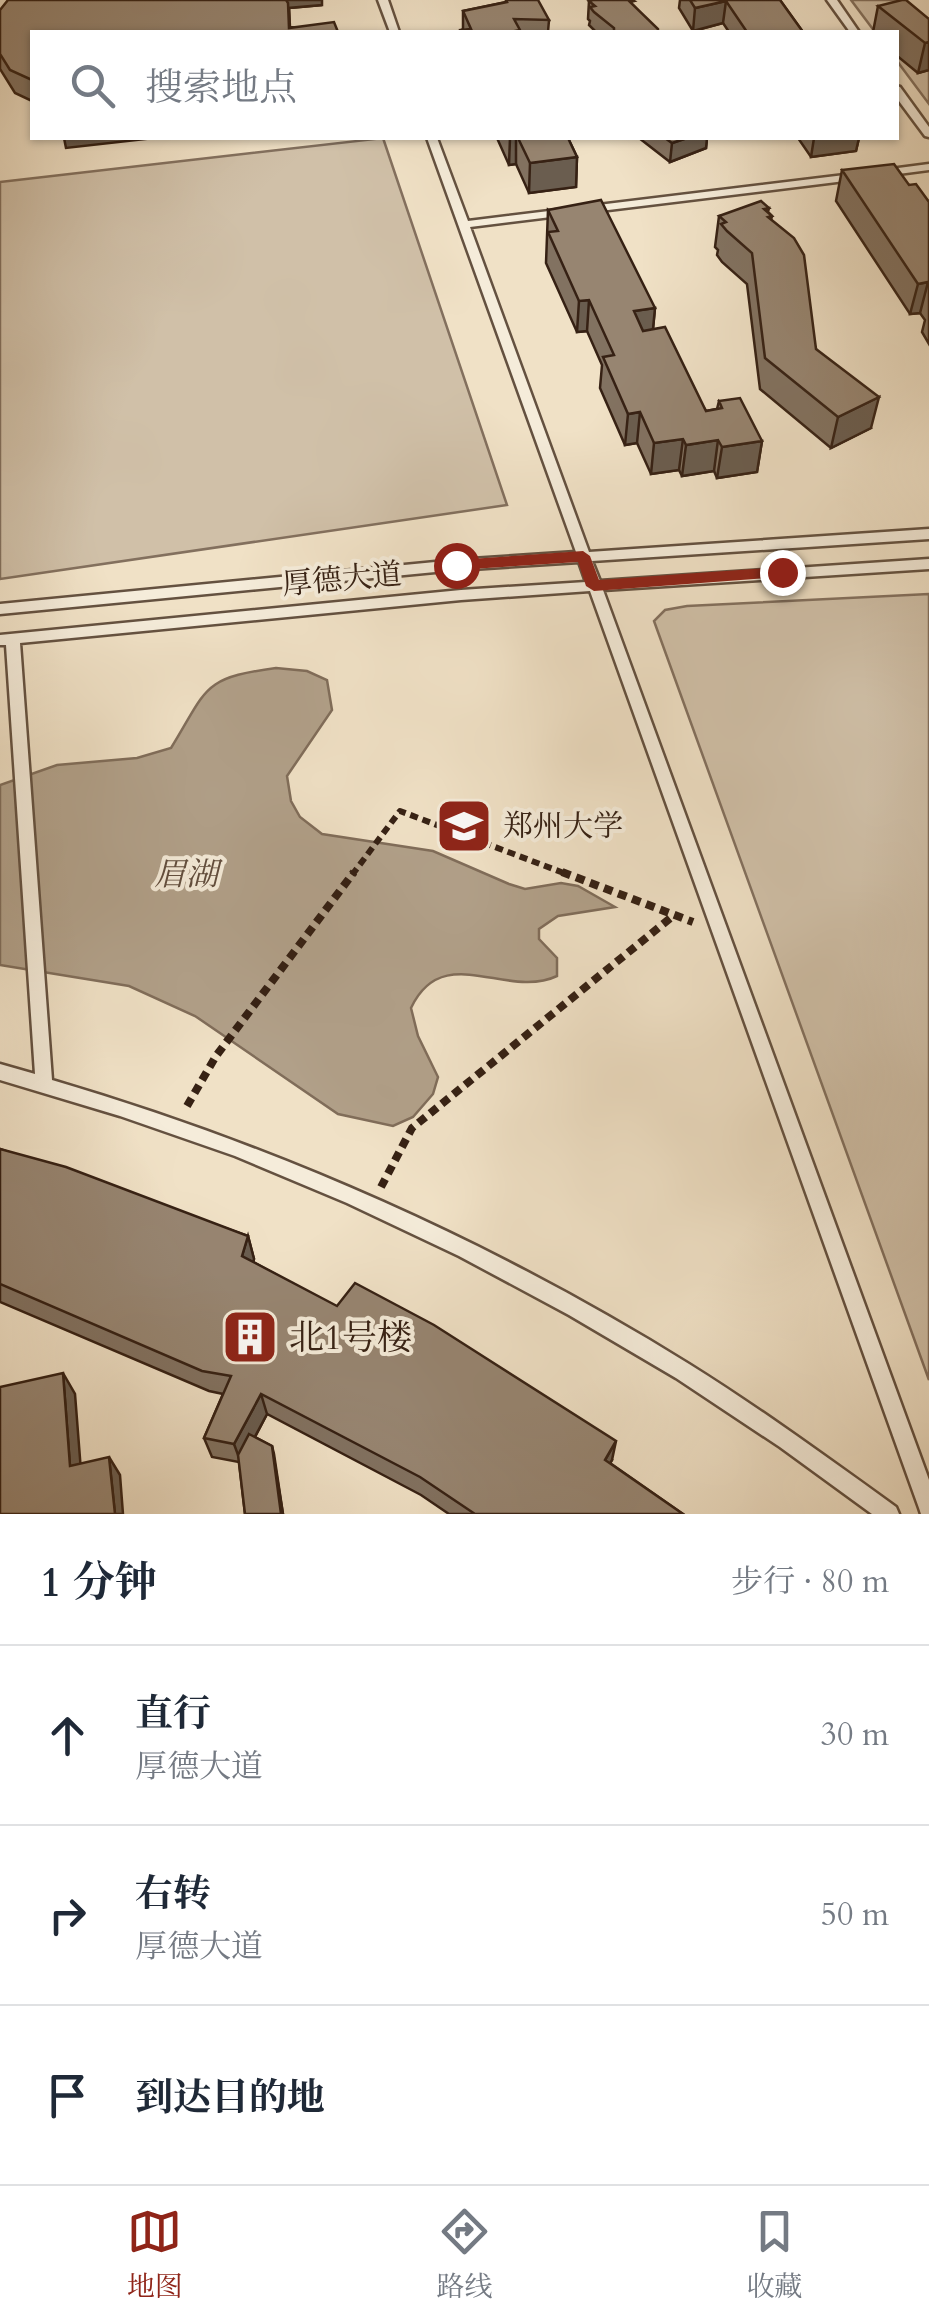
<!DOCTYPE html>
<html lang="zh">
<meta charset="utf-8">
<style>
body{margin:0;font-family:Cardo,"Noto Serif SC",serif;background:#f6f6f7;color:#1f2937}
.stop{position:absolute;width:30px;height:30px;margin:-22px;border:8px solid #8f2418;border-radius:50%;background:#fff}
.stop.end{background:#8f2418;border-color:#fff;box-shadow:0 2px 10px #0008}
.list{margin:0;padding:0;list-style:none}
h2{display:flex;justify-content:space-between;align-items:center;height:130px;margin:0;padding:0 40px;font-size:42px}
h2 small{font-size:32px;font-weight:400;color:#747a83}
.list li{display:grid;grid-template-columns:65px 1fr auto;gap:30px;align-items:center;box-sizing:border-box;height:180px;padding:0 40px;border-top:2px solid #e0e1e3}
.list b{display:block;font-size:38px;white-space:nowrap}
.list p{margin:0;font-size:32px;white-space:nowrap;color:#747a83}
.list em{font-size:32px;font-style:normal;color:#747a83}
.icon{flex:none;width:55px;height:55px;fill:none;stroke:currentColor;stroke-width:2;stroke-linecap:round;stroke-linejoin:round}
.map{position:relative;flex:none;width:929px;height:1514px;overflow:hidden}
.search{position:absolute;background:#fff;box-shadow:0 2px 8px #0004;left:30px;right:30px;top:30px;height:110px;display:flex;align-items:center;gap:25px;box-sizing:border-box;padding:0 35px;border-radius:0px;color:#747a83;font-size:38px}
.sheet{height:670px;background:#fff}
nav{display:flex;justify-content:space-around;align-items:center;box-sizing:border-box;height:140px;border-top:2px solid #e0e1e3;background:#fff;font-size:28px;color:#747a83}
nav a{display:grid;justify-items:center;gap:5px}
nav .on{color:#8f2418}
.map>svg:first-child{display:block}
.green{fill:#d0c0a8;stroke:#83705e;stroke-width:2.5}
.water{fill:#b1a089;stroke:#806d5a;stroke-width:2.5}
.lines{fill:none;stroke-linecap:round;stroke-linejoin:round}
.lane-casing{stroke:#645140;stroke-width:5}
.path-far1{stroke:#362114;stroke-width:6;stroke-dasharray:8 5;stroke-linecap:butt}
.path{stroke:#362114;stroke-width:8;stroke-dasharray:9 6;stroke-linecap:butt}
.lane{fill:#f5ecda;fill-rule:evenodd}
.wall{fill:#827261;stroke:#362114;stroke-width:2.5}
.shaded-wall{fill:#6a5d4f;stroke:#362114;stroke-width:2.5}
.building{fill:#978571;stroke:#362114;stroke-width:2.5}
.route{fill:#8f2418}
.labels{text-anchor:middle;stroke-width:8;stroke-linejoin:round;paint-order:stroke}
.street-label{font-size:30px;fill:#362114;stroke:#f5ecda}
.poi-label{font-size:30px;fill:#362114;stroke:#f5ecda;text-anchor:start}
.water-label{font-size:32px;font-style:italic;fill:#614d3d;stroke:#f5ecda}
.near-poi-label{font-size:35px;fill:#362114;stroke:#f5ecda;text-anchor:start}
</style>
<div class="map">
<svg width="929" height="1514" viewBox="0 0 929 1514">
<rect width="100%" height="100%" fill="#f0e1c6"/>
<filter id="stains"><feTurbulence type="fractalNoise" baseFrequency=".002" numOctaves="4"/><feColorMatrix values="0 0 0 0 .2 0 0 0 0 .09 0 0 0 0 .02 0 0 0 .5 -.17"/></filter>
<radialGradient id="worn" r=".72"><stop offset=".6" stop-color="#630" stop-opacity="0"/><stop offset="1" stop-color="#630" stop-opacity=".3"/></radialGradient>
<g class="green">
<polygon points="851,0 905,0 929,31 929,104 897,61 896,32 875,32"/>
<polygon points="383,138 507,505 0,579 0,182"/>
<polygon points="929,594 929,1380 654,621 665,610 687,606"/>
</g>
<path class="water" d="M276,668L307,671L327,680L332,710L287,776L291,801L300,817L322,834L433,851L509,884L525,889L561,883L578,886L615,907L558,916L539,929V939L557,958V976C507,1000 443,940 411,1008L418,1036L438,1077L433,1094L413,1117L393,1126L338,1114L195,1016L129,986L0,965V785L57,765L137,758L171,748C208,688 201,678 276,668Z"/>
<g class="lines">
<g class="lane-casing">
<g id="lane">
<polygon points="378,0 388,0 399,32 390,32"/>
<polygon points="827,0 837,0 859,32 850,32"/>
<polygon points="896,86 900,87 929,127 929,137 925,136 896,97"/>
<path d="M427,138H437L468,221L861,173L866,176L861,179L470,227L589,552L929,529V539L592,561L600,581L929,559V569L603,590L929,1480V1514H921L919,1508L590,591L461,600L20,643L52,1080C276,1146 491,1241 689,1364C761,1409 828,1458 896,1507L899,1514H872L780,1447L676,1378L569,1315L459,1256L347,1203L235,1156L120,1116L0,1080V1064L35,1074L6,645H0V635L461,590L586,582L579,562L456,570L0,614V604L456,560L576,552Z"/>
<polygon points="929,164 929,170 883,176 878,173 883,170"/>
</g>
</g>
<polyline class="path-far1" points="352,875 400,811 569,875"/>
<g class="path">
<polyline points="562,872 693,922"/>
<polyline points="187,1106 216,1056 354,872"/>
<polyline points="381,1187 412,1128 673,916"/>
</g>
<use href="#lane" class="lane"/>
</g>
<g class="wall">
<polygon points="506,0 549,20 548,32 461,32 461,30 463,29 463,11 506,2"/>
<polygon points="680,0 780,0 803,32 729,32 723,23 693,31 679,8"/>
<polygon points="589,1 633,5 658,32 596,32 589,25 590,21 588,19"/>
<polygon points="322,5 289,8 290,27 338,32 32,32 32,101 15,93 0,69 0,10"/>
<polygon points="878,6 929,19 929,70 918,73 896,55 896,32 873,32"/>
<polygon points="497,138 568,138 577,157 576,187 529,193 516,164 509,165"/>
<polygon points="639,138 707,138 706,148 670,162"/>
<polygon points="798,138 859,138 856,151 811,157"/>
<polygon points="842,170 909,185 929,202 929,344 922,332 925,320 920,313 910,314 836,201"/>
<polygon points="769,208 768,212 772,216 771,220 816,349 871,428 831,448 760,389 747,284 722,262 717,255 718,250 715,247 719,216"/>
<polygon points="548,210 655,308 653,329 706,411 717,409 719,401 762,441 757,472 717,478 714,471 682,476 679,470 651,474 637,443 625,445 600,388 602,365 587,331 577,332 546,263"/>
<polygon points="0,1149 248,1236 254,1259 253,1262 612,1460 610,1463 683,1514 449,1514 421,1495 267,1414 255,1437 272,1446 283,1514 245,1514 239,1462 212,1457 204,1438 223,1394 209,1391 0,1302"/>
</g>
<g class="shaded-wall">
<polygon points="278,0 322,0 322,5 289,8 290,32"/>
<polygon points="726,1 723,23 693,31 695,8"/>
<polygon points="929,42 929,70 918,73 925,43"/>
<polygon points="64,138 154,138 66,148"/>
<polygon points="510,138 516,138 516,164 509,165"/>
<polygon points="687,138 707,138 706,148 670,162 672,143"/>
<polygon points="814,138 859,138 856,151 811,157"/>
<polygon points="577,157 576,187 529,193 530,163"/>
<polygon points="928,282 920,313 910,314 918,284"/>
<polygon points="589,300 587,331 577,332 579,301"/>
<polygon points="655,308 652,339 631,342 634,311"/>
<polygon points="879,397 871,428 831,448 838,417"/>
<polygon points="640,412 637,443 625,445 628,414"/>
<polygon points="683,439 679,470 651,474 654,443"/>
<polygon points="718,440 714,471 682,476 686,445"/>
<polygon points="762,441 757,472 717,478 722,447"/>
<polygon points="248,1236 254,1259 248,1279 242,1256"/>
<polygon points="63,1373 75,1394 82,1484 70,1466"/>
<polygon points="261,1394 267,1414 241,1463 234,1444"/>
<polygon points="616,1441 612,1460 601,1479 605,1460"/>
<polygon points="272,1446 274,1454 283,1514 281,1514"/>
<polygon points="109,1457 120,1475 123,1514 115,1514"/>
</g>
<g class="building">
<polygon points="8,0 286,0 288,3 289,28 334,22 338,32 32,32 32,80 10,70 0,54 0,10"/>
<polygon points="506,0 538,0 549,20 514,19 520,30 515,31 515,32 463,32 461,30 471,29 463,11 507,2"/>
<polygon points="593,0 632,0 634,1 630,2 658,29 658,32 614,32 614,28 594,12 590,7 595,6 589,1"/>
<polygon points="690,0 780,0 803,32 747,32 726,1 695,8"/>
<polygon points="902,0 906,0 929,19 929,42 925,43 878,6"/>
<polygon points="518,138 568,138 577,157 530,163"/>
<polygon points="665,138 687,138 672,143"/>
<polygon points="894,164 909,185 916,184 929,202 929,284 928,282 918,284 842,170"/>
<polygon points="601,200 655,308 634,311 643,331 665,327 706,411 722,408 719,401 740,398 762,441 722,447 718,440 686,445 683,439 654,443 640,412 628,414 603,357 614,355 589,300 579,301 548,232 558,231 548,210"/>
<polygon points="761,201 769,208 764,209 772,216 768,217 794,238 804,255 816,349 879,397 838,417 765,358 752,253 727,231 721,224 726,222 719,216"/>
<polygon points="0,1149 66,1167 248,1236 242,1256 337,1306 355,1283 434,1325 616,1441 605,1460 683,1514 475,1514 420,1477 261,1394 234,1444 204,1438 231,1376 202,1371 0,1284"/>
<polygon points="63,1373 70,1466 109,1457 115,1514 0,1514 0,1387"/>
<polygon points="249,1434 272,1446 281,1514 245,1514 238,1455"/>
</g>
<polygon class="route" points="583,551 590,556 599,580 782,567 790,572 782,577 594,591 586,586 578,562 456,570 448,565 456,560"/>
<defs>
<g id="university-square" transform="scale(2.875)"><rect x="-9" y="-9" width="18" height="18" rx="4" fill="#8f2418" stroke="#f5ecda"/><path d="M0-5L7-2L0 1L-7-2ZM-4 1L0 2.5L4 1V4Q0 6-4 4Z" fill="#fff"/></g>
<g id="building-square" transform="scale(2.875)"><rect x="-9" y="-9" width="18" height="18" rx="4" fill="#8f2418" stroke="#f5ecda"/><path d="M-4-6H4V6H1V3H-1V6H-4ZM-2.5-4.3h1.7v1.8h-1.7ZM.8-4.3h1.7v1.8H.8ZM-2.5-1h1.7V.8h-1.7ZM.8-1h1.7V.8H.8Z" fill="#fff"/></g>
</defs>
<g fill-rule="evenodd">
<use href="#university-square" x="464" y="826"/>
<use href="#building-square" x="250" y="1337"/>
</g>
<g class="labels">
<g class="street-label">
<text transform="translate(342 579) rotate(-5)" y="10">厚德大道</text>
</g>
<g class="poi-label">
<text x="503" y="836">郑州大学</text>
</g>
<g class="water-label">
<text x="186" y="885">眉湖</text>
</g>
<g class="near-poi-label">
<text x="289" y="1349">北1号楼</text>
</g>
</g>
<rect width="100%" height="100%" filter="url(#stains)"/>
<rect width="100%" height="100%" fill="url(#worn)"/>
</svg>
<div class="stop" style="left:456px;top:565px"></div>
<div class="stop end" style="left:782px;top:572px"></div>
<div class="search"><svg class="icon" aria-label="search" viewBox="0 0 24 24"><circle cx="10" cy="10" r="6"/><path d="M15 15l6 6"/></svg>搜索地点</div>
</div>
<section class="sheet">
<h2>1 分钟<small>步行 · 80 m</small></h2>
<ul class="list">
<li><svg class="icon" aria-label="ahead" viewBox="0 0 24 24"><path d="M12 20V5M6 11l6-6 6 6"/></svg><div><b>直行</b><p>厚德大道</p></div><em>30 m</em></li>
<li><svg class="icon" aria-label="right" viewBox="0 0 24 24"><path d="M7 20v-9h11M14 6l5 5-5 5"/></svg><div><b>右转</b><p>厚德大道</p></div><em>50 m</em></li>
<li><svg class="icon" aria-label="arrive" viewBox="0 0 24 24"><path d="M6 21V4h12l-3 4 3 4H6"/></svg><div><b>到达目的地</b></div></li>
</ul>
</section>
<nav>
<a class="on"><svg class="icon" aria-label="map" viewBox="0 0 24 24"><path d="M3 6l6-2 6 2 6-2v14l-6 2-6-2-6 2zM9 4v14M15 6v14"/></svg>地图</a>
<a><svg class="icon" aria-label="directions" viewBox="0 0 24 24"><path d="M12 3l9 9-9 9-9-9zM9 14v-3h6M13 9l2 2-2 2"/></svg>路线</a>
<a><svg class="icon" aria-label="saved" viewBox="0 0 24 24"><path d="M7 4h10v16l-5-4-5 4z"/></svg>收藏</a>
</nav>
